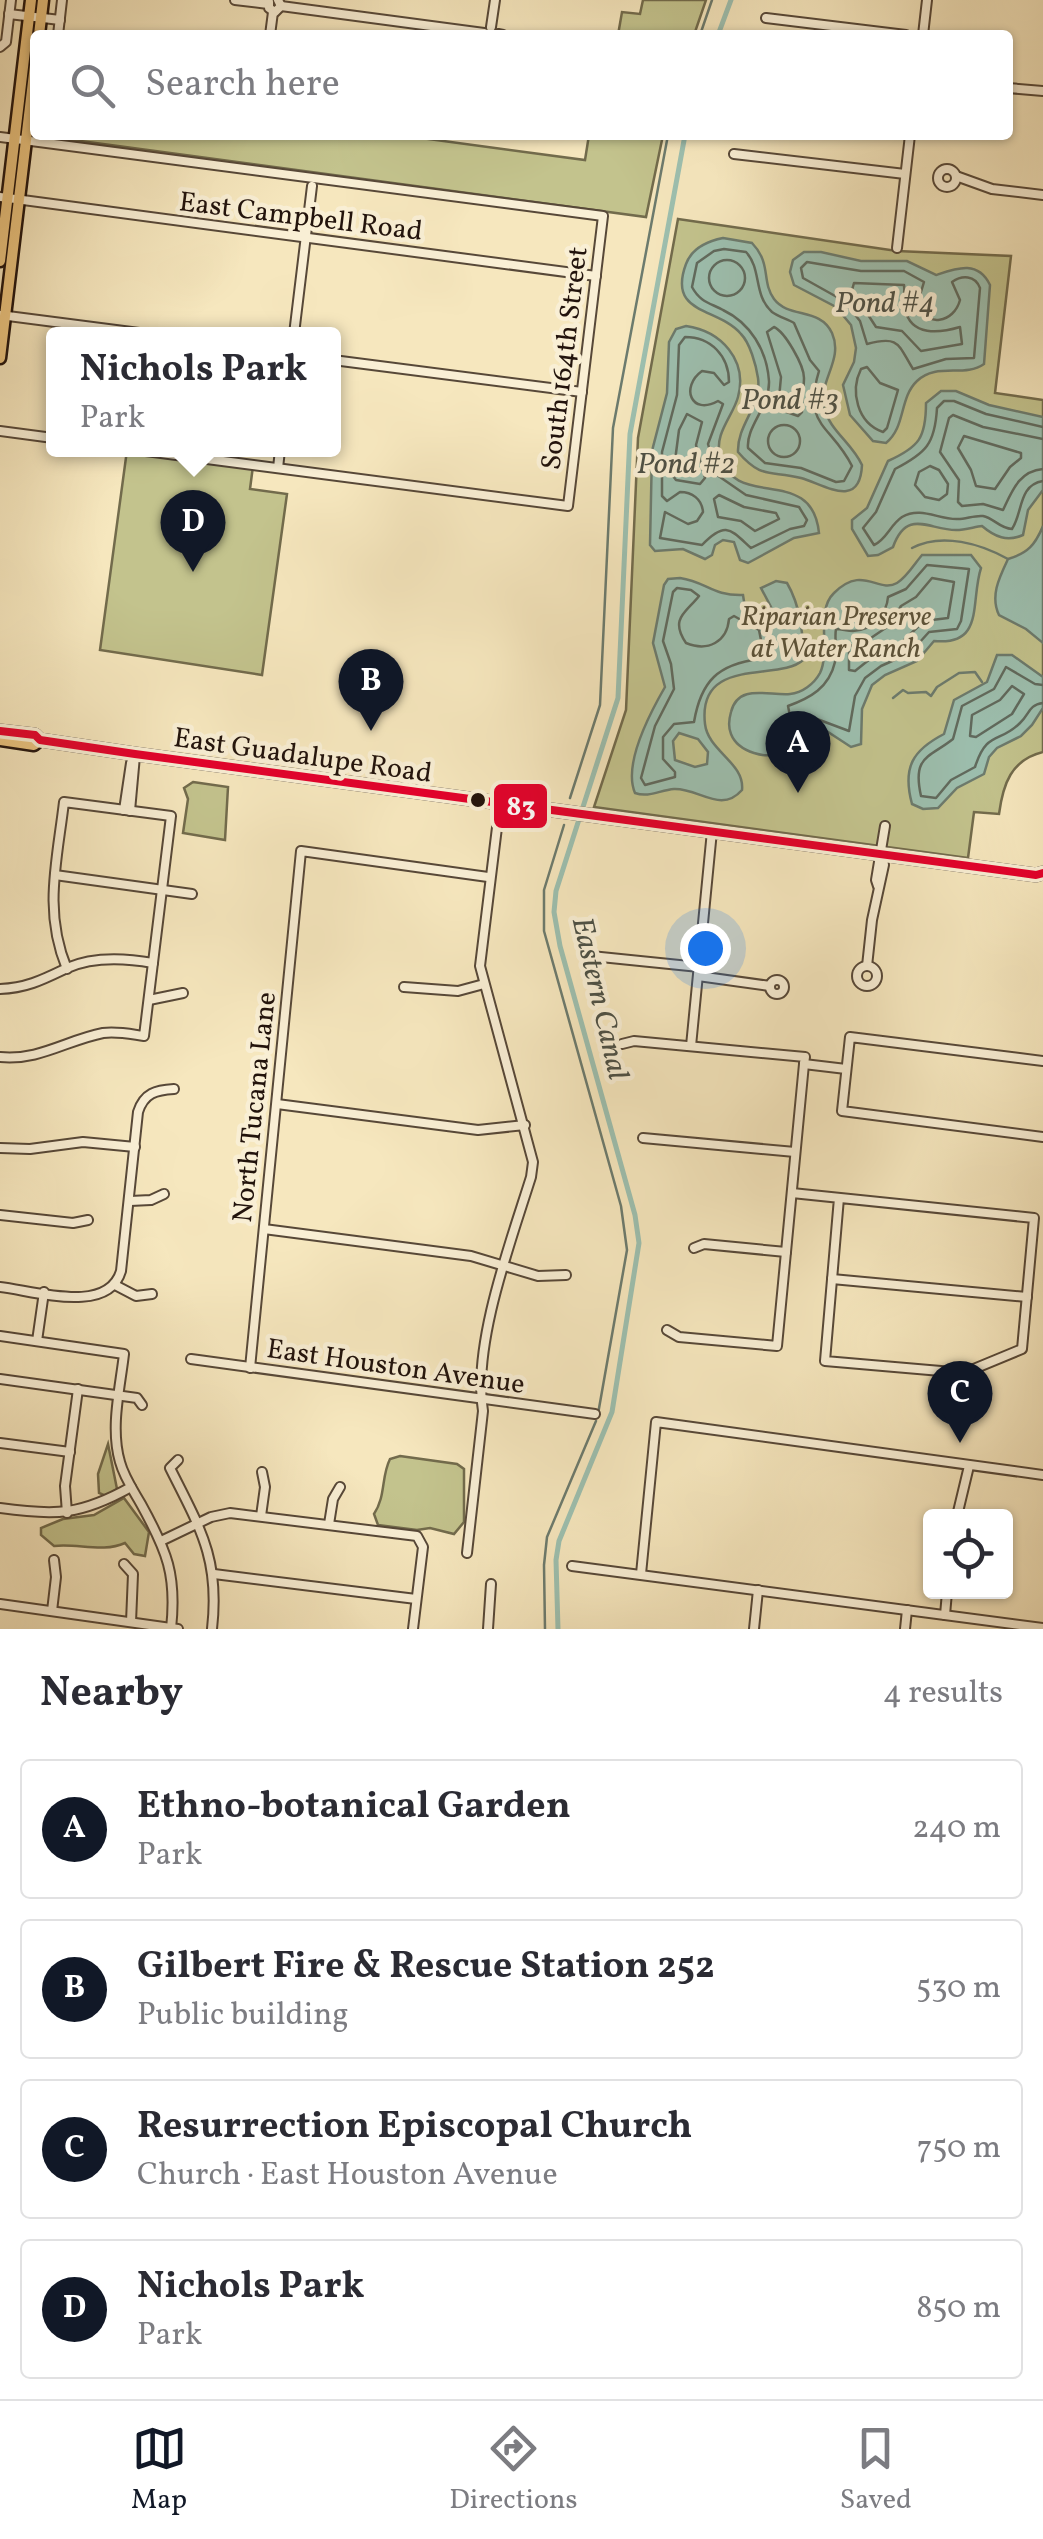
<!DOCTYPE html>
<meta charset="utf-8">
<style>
body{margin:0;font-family:Vollkorn,serif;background:#f2f2f3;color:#2b2b33}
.controls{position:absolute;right:30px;bottom:30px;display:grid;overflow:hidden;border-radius:10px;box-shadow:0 2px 8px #0004}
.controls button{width:90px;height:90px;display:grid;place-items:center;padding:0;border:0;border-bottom:2px solid #e1e1e2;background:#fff;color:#2b2b33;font:50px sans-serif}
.you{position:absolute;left:705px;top:948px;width:35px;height:35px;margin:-25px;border:8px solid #fff;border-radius:50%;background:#1a73e8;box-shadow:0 0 0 15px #1a73e833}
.badge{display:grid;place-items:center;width:65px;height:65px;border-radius:50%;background:#111827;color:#fff;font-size:32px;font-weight:700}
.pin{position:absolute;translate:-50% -82px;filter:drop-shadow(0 2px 5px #0008)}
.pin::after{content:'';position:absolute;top:52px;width:35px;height:30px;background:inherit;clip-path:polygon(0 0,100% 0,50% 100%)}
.popup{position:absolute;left:46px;top:327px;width:295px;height:130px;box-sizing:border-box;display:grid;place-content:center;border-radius:10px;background:#fff;filter:drop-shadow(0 2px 8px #0005);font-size:32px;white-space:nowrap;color:#7c7c81}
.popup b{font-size:38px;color:#2b2b33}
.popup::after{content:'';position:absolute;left:50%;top:100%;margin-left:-20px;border:20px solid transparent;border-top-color:#fff}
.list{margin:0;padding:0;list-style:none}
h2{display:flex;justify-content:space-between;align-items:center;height:130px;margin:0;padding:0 40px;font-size:42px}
h2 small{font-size:32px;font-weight:400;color:#7c7c81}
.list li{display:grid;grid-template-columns:65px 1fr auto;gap:30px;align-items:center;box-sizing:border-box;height:140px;margin:0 20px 20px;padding:0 20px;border:2px solid #e1e1e2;border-radius:10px}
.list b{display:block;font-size:38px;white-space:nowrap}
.list p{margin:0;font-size:32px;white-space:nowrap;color:#7c7c81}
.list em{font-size:32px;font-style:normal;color:#7c7c81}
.icon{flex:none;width:55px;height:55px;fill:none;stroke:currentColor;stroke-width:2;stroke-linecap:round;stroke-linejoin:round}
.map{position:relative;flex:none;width:1043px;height:1629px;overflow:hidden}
.search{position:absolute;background:#fff;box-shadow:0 2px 8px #0004;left:30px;right:30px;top:30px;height:110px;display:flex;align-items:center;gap:25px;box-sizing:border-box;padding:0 35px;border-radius:10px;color:#7c7c81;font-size:38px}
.sheet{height:770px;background:#fff}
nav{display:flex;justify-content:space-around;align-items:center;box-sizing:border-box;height:140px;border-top:2px solid #e1e1e2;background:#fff;font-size:28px;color:#7c7c81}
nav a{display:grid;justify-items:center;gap:5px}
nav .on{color:#111827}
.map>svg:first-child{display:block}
.green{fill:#c3c38d;stroke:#726b4c;stroke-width:2.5}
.water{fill:#9dc0b0;stroke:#6c7b6e;stroke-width:2.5;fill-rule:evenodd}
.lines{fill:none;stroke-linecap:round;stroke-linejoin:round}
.shore{stroke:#606a5e;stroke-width:2.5}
.stream{stroke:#6c7b6e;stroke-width:2.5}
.canal{stroke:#9dc0b0;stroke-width:5}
.minor-casing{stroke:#574838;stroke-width:12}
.major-casing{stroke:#22130c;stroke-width:15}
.minor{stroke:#f9efd5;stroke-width:8}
.major{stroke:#ebc47f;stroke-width:10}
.bus-1-casing{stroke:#f9efd5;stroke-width:15}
.bus-1{stroke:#e4002b;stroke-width:8}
.bus-dot{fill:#22130c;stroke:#f9efd5;stroke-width:4}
.labels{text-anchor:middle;stroke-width:9;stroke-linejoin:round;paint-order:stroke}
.street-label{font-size:28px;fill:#22130c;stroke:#f9efd5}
.park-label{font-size:28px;font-style:italic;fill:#5a5139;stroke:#f9efd5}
.water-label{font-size:30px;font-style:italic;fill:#4d5045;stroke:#f9efd5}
.line-badge{stroke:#f9efd5;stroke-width:4}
.badge-label{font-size:28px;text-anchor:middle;font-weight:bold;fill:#fff}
</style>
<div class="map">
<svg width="1043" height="1629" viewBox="0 0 1043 1629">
<rect width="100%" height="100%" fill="#f6e7be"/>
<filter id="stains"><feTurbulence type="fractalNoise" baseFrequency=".002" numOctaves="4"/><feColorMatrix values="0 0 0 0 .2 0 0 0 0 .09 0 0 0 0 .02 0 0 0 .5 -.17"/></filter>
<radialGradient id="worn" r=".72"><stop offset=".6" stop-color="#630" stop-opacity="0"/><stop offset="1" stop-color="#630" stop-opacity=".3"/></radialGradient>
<g class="green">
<polygon points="643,0 706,0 694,35 618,35 622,12 640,14"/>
<polygon points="36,135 399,135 585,160 589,135 663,135 646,217"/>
<path d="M678,219L897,251L1011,256L995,393L1043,400V752C1011,760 1003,784 999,814L974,812L968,858L594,807L626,710L638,438Z"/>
<polygon points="127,450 146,450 253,466 250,489 287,494 262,675 100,650"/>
<polygon points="193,782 228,787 225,840 183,833 188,799 184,788"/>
<polygon points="108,1444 117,1489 106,1496 99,1493 98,1474"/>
<path d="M400,1456L457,1464L464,1469V1522L454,1534L430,1528L417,1530L378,1525L374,1514C386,1496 381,1477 390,1459Z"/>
<path d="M124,1498L149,1532L145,1556L134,1554L125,1543C103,1553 77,1543 54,1546L41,1535V1528L63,1519L94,1515Z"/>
</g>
<g class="water">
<path d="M723,238L752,243C772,264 761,281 774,299C789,319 820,307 832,333C844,360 818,381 824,407C829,430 852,443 862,465C860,510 825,485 801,478C771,470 762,480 738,452C737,424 762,406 758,378C756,365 750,343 741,334C718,307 667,315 686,264C692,248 708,241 723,238Z"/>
<path d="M804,252H821L861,261H907L936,275C957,268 978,260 990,285L984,364C964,378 937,362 917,381C899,398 906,427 886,443L873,441L850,415L843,385L854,362L856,348L851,325L836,307L794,285L790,272L793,260Z"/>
<path d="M686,326C721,331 748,360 738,397C733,416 714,434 720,455C734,512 812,463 819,533L794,538L748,563L740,560L734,542L723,540L715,545L712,555L705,559L683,549L655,551L650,545L652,451L667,393L669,342L676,329Z"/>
<path d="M941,391H956L989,405L1043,417V490L1028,510L1023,535C1007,542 995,537 982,526C974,527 965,530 956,530C929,530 907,508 893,547L878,555L868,556L852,529V520L867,508L888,461C919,447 926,438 926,403Z"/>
<path d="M1043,526V643L1026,629L999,615C990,596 999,578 1008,559C1028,553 1035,545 1043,526Z"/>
<path d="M922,555H971L981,568C970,602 985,646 934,641L917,661L885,675L872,685L862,709L861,744L851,747L828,732L804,729C795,734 792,745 783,751C768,761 738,752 731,734C728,727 729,719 731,712C738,683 769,696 790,694C802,693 814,684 820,673C831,650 815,611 834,593C863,564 878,594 897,583C907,577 915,563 922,555Z"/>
<path d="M680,578C707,582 712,596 743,595L746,614L756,618L766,616L771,607L761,588L776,581L787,583C800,605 804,635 803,660C780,682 697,655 705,724C708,751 745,763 742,790C721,814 699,788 674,789C660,790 649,798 635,793C623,765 650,713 665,687L653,643L664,585L668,579ZM679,733L698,739L708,752L707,764L695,767L675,760L673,741Z"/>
<path d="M997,655H1012L1043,677V708L1032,725L1021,736L997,748L989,757L984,774L957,788L938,808L923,809L912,804C902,767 913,750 944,734L954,700L987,682Z"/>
</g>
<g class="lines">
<g class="shore">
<path d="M724,249L746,252C762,269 753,295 772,312C779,317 787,319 794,323L810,360L819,371C802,427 831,424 852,466L844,481L836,482L801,468L765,463L748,448C746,426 770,407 769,381C767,350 750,323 723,310C710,303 700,302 692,287L697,263L714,251Z"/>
<circle cx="727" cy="278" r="18"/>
<path d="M807,262L861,271H904L924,282L917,305C926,328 954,323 960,300L952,282C962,275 975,275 980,288L974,358L946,359L913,369C898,345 900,335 867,344L860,321L844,301L803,278L801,268Z"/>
<path d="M854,283L904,285C905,293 903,300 905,309C911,337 940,333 960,327L962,344L921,351L902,331L876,327L852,290Z"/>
<path d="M774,327C785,332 804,365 804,378C804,389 801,400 802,412L798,416L778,409L781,377L767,332Z"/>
<path d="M685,337C711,337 729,356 729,382L724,385L714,373L702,371C680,387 691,416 718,401L723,404L708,444L717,475L746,495L799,507L807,520L804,526L790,529L751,548C731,530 726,520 702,545L660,538L665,512L688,524L697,521L703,512C702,499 692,492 680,492L667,501L662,496V452L677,395L679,345Z"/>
<path d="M867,367L880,383L898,390L887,428L883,432C857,423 850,391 861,369Z"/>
<polygon points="687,414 702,422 696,445 705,478 700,484 676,480 673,476 679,430"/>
<circle cx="784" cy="441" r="16"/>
<path d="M1043,427L986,414L954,401H944L937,408C935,444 926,453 895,469L876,512L863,528L874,545C887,539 890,525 902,517C921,506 939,520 958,519C966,519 975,515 983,516C994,518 999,528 1012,529C1023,513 1018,485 1043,481"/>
<polygon points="964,436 1021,453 1021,458 1010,467 995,489 976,486 971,470 958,448"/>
<path d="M1043,439L983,427L953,415L949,418L940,452L959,480L958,502L962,506L983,504L1003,510C1012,491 1019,471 1043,469"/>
<polygon points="930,466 939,470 948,484 947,494 939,500 925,497 915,485 919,472"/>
<polygon points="719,495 744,507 776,513 779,519 755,531 741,521 718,517 714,499"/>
<path d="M927,565L969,569L961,621L957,629L929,632L910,653L881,666L865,678L855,696L849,731L817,719L791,721L788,706C810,698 829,688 835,662C838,652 834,640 836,629C842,629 847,631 853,631C872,631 887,613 888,597L906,589Z"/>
<polygon points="932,578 954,582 948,618 924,621 901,643 875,655 855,671 849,670 849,646 865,642 890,625 901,606 916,597"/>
<path d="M677,588L691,590L699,596C687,612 669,618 686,643C708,652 727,642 729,619L734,616L759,630L764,655L760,659C718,664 701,681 694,722L674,724L663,737V759L675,772V777L645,785L641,778L655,726L674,689L671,664L663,641L673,592Z"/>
<path d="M1043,685L1035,684L1006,667L994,689L962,706L953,739C929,758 912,756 921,796L936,798L951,780L975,767C987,730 999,744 1020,723C1030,714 1028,705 1043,703"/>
<polygon points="1012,686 1024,694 1012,714 976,737 970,736 972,715 1000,700"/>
</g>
<g class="stream">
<polyline points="700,35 712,0"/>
<path d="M912,548C942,532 981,544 1008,559"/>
<polyline points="893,698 903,690 908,693 926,692 931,696 937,687 959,673 975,672 982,682"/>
<polyline points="570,798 600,705 613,428 668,135"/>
<polyline points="564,825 544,890 544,931 621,1206 627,1250 598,1414"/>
<polyline points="545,1629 544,1565 547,1537 596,1421"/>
</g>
<g class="canal">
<polyline points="718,35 731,0"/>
<polyline points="558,1629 556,1560 559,1541 612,1412 639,1243 635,1215 560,946 554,912 556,891 618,698 630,434 685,135"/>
</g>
<g class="minor-casing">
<g id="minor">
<polyline points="235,0 268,4"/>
<polyline points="269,2 269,8 275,12 281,6 278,0"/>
<polyline points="281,6 484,33"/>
<polyline points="9,14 60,20"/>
<polyline points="766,18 906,35"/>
<polyline points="491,27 495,0"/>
<polyline points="498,34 503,35"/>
<polyline points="58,35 62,0"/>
<polyline points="270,35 273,12"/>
<polyline points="923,35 927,0"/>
<polyline points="0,47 6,42 11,0"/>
<polyline points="1008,88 1043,91"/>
<polyline points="0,137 603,216 568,506 138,450"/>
<polyline points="734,154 905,174"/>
<circle cx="947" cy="178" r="9"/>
<polyline points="956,176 992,189 1043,195"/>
<polyline points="0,197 596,276"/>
<polyline points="897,248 910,135"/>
<polyline points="0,315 147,334"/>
<polyline points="294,334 312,186"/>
<polyline points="333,360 582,392"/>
<polyline points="0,431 53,438"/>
<polyline points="278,468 280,450"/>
<polyline points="124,810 131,763 135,754"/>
<polyline points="130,811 135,756"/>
<polyline points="55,875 192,894"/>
<polyline points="878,886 876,880 885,826"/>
<polyline points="591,956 699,967"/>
<polyline points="867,966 872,920 884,865 882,854"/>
<circle cx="867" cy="976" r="10"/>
<polyline points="698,976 770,986"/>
<circle cx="777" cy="987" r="7"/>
<polyline points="404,987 458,991 484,984"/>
<path d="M0,989C27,988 44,979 67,968C94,956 125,958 153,963"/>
<polyline points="149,1000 183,993"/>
<polyline points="622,1044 634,1041 805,1057 804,1064"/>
<polyline points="691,1046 712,831"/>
<path d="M0,1057C39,1061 67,1040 103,1033C117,1031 130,1034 144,1036L171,816L64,802C57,862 43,911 67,969"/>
<polyline points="1043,1061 850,1037 842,1111 1043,1137"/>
<polyline points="804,1064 846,1069"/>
<polyline points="277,1104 478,1130 525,1125"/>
<polyline points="643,1138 795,1152"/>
<polyline points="0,1148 30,1149 83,1142 135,1147"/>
<polyline points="792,1193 1034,1218 1022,1349 964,1373 825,1361 839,1198"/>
<polyline points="130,1201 151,1200 164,1194"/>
<polyline points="0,1215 73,1223 88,1220"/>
<polyline points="264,1229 471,1256 538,1276 566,1275"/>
<polyline points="694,1248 704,1244 786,1252"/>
<polyline points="832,1279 1027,1297"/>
<polyline points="115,1285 136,1296 152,1294"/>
<path d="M0,1287C35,1291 108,1315 121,1271L138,1112C144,1093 156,1090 174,1089"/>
<polyline points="667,1330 679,1337 777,1346 804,1064"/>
<path d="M0,1336L124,1354C120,1389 110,1428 120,1462C124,1477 133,1490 141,1504C167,1551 177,1575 171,1629"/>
<polyline points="37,1341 44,1292"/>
<polyline points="191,1359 595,1414"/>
<polyline points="250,1368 301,851 488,877"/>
<polyline points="0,1379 137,1398 142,1405"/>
<polyline points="0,1443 70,1452"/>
<path d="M178,1460L170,1468C200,1528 220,1559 212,1629"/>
<path d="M0,1508C56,1516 81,1515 131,1487"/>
<polyline points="67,1513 65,1486 78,1389"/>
<polyline points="261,1516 265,1487 262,1472"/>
<polyline points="957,1516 969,1466"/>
<polyline points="329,1524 333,1499 340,1487"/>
<polyline points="161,1541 211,1517 230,1513 417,1536 423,1547 413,1629"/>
<path d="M467,1553L483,1411C472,1345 511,1241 531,1177L533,1162L480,966L500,803"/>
<polyline points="124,1564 133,1574 131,1622"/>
<polyline points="572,1566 1043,1628"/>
<polyline points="214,1574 416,1599"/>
<polyline points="641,1574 656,1422 1043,1475"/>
<polyline points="0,1604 178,1629"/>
<polyline points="52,1611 56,1577 54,1560"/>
<polyline points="945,1615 947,1592"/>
<polyline points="488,1629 491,1584"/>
<polyline points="754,1629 758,1590"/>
<polyline points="905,1629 907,1610"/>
</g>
</g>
<g class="major-casing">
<g id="major">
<polyline points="39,35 43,0"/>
<polyline points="0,261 31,0"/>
<polyline points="0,358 35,65"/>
<polyline points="0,731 35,735 40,740 135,754 1036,875 1043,873"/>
<polyline points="0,740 34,745 40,740"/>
</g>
</g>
<use href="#minor" class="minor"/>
<use href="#major" class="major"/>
<g class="bus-1-casing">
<polyline id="bus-1" points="0,731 35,735 40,740 135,754 1036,875 1043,873"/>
</g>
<use href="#bus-1" class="bus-1"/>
</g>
<circle class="bus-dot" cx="478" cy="800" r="9"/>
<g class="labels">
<g class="street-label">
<text transform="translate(301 215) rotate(7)" y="10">East Campbell Road</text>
<text transform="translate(563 358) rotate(-83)" y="10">South 164th Street</text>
<text transform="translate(303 754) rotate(8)" y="10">East Guadalupe Road</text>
<text transform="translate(253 1107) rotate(-84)" y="10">North Tucana Lane</text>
<text transform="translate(396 1365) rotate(8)" y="10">East Houston Avenue</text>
</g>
<g class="park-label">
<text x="836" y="625">Riparian Preserve<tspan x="836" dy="32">at Water Ranch</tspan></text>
</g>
<g class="water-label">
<text x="885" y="312">Pond #4</text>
<text x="790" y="409">Pond #3</text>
<text x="686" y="473">Pond #2</text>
<text transform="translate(601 998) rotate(77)" y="10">Eastern Canal</text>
</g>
</g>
<rect class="line-badge" x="492" y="782" width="57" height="48" rx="10" fill="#e4002b"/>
<g class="badge-label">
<text x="521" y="815">83</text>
</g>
<rect width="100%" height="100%" filter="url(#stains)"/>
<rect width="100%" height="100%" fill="url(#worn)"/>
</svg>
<div class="controls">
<button><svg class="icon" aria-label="locate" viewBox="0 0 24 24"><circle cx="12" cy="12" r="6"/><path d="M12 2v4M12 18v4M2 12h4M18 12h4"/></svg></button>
</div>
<div class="you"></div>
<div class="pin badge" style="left:798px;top:793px">A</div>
<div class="pin badge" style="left:371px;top:731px">B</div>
<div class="pin badge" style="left:960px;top:1443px">C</div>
<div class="pin badge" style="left:193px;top:572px">D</div>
<div class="popup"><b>Nichols Park</b>Park</div>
<div class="search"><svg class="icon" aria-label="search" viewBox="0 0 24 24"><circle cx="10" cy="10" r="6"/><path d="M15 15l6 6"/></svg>Search here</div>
</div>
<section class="sheet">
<h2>Nearby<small>4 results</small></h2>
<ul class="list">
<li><span class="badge">A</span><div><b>Ethno-botanical Garden</b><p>Park</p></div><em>240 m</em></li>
<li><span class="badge">B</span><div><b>Gilbert Fire &amp; Rescue Station 252</b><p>Public building</p></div><em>530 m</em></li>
<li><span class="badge">C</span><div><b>Resurrection Episcopal Church</b><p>Church · East Houston Avenue</p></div><em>750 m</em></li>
<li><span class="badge">D</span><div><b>Nichols Park</b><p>Park</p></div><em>850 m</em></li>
</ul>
</section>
<nav>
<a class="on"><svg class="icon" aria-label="map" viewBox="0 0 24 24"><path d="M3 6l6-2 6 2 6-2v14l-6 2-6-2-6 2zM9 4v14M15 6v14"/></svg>Map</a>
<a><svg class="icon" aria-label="directions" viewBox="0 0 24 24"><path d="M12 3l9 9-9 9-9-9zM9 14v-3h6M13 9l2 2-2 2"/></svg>Directions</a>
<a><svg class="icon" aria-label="saved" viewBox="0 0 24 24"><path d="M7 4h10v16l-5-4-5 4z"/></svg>Saved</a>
</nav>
